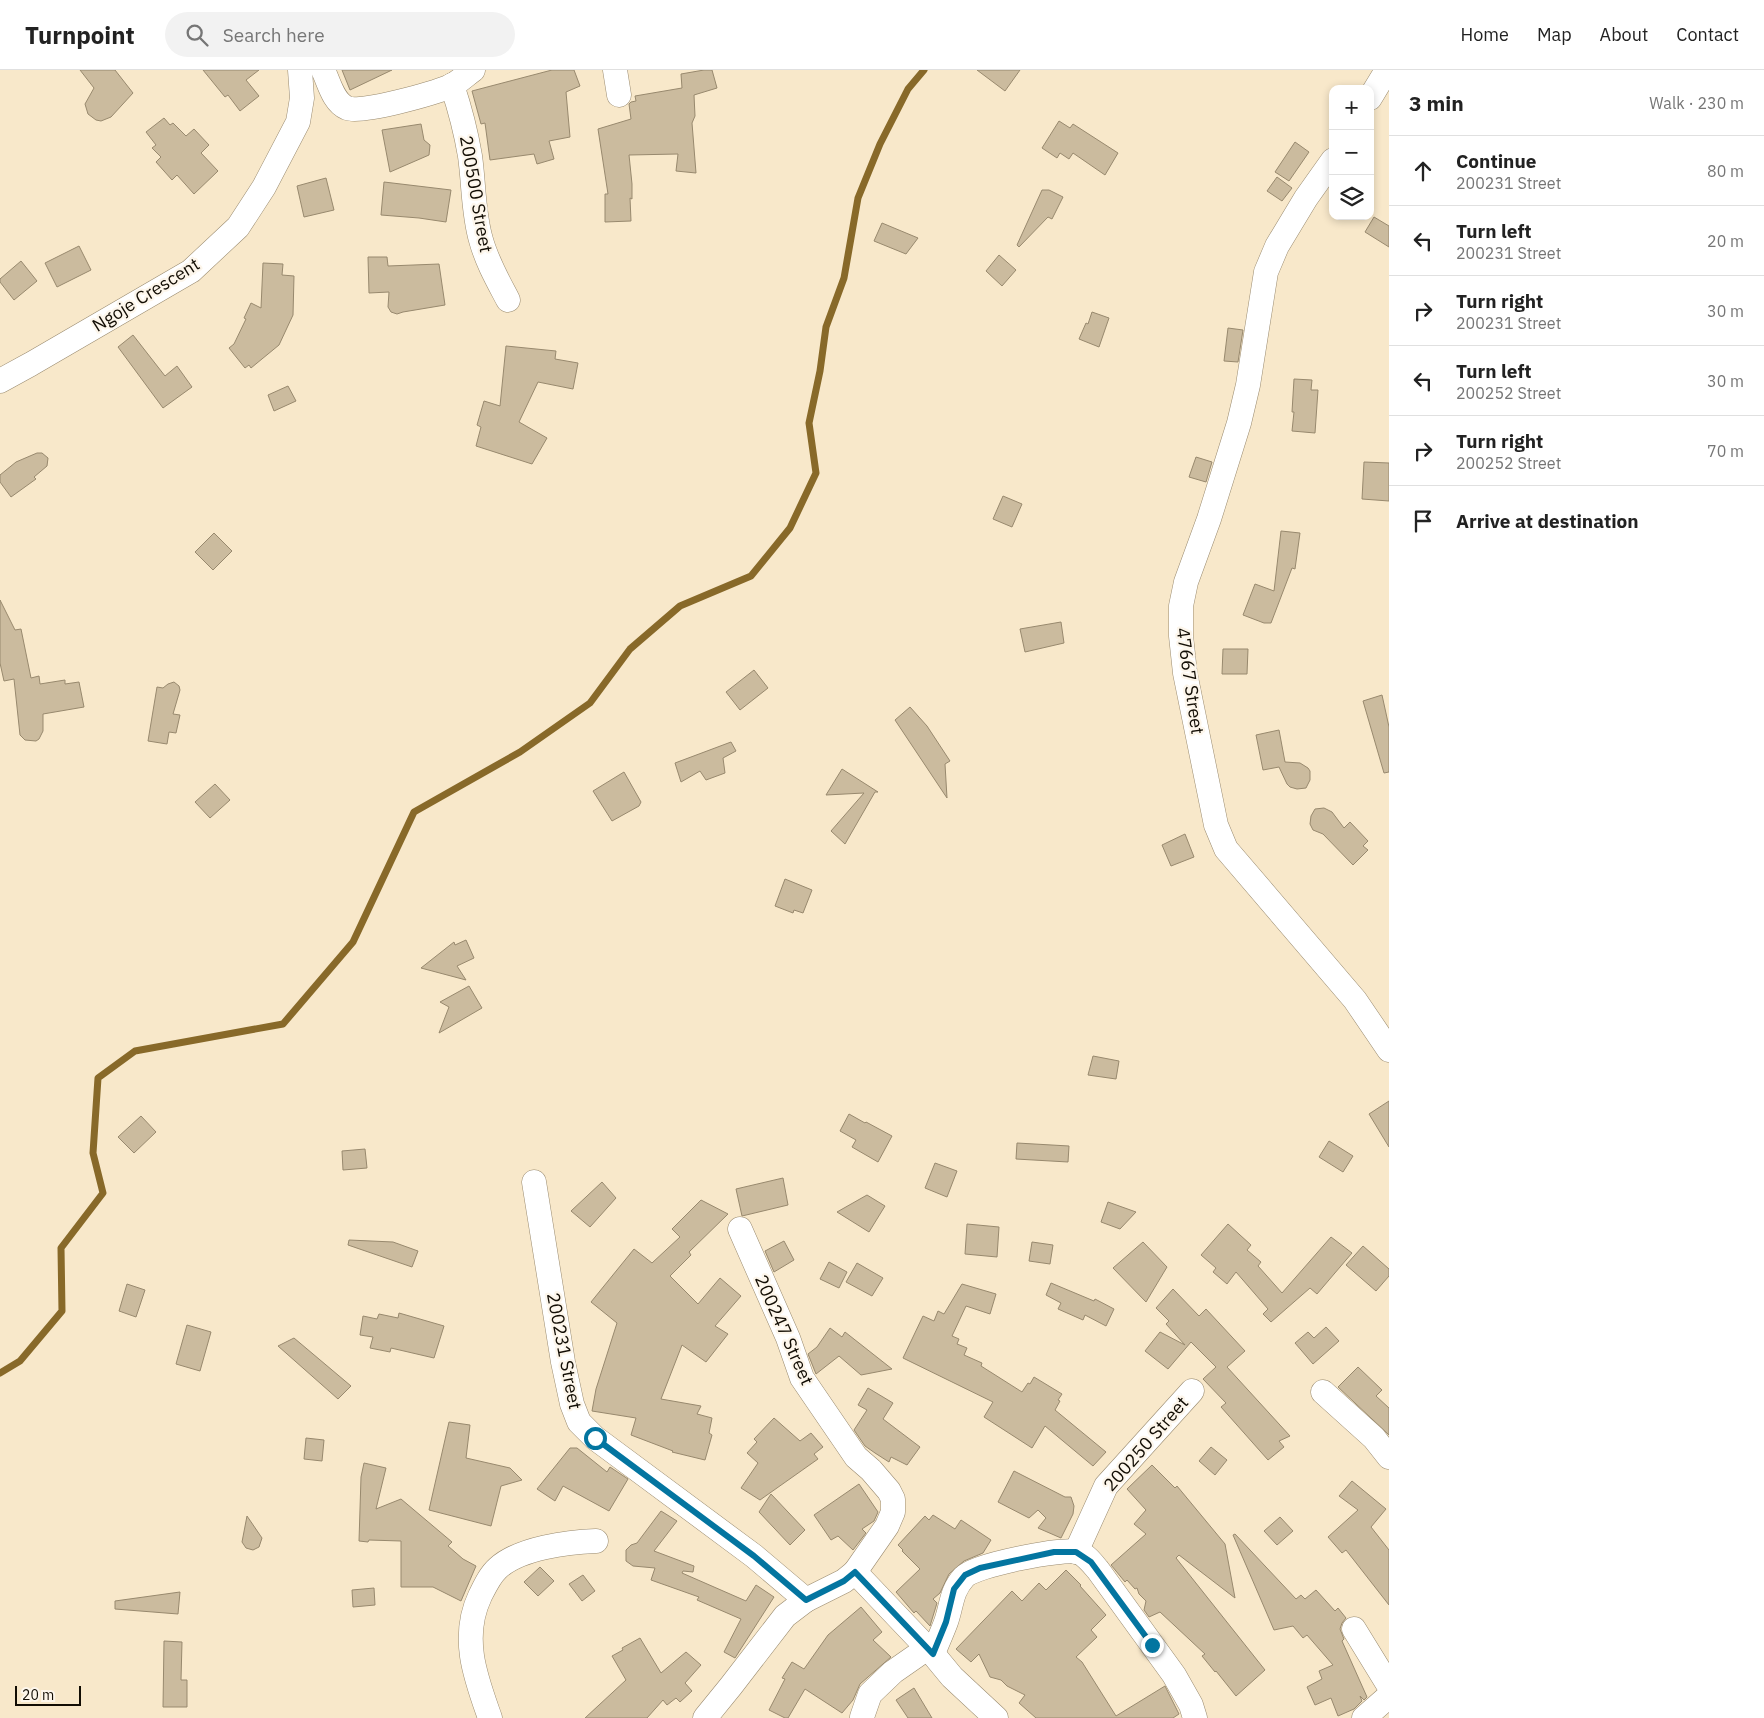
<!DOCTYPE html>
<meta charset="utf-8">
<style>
body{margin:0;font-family:"IBM Plex Sans",sans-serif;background:#f2f2f2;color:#222}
.controls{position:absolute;right:15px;top:15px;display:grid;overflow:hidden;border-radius:10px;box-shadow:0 2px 8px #0003}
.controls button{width:45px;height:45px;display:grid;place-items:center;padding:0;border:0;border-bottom:1px solid #e0e0e0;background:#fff;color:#222;font:25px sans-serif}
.scale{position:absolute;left:15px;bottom:12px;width:66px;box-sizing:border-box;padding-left:5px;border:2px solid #120d04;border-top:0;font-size:14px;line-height:18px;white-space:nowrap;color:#120d04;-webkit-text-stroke:4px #fdf6eb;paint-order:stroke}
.stop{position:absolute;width:15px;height:15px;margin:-11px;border:4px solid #0375a0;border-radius:50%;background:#fff}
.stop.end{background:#0375a0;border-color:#fff;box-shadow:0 1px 5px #0008}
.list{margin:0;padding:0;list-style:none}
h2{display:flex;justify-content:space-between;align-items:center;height:65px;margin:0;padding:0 20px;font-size:21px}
h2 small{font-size:16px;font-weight:400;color:#767676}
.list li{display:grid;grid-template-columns:32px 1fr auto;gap:15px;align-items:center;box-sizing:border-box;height:70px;padding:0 20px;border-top:1px solid #e0e0e0}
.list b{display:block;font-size:19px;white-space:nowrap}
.list p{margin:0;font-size:16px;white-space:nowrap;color:#767676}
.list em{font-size:16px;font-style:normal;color:#767676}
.icon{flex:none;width:28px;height:28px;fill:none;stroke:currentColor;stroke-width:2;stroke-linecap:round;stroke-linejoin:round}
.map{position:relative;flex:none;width:1389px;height:1648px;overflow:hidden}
header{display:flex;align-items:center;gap:30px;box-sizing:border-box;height:70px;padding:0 25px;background:#fff;border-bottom:1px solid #e0e0e0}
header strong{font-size:24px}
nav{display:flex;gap:28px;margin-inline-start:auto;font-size:18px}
.search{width:350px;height:45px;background:#f2f2f2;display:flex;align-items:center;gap:12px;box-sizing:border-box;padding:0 18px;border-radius:28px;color:#767676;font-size:19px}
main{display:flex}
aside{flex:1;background:#fff}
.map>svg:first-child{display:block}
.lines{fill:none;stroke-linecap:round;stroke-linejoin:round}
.stream{stroke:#886929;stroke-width:7}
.building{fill:#cbbb9e;stroke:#98896e}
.minor-casing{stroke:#998a6f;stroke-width:25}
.minor{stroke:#fff;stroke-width:24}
.route{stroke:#0375a0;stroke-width:6}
.labels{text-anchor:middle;stroke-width:4.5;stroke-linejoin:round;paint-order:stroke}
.street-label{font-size:18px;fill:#120d04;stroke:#fdf6eb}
</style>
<header>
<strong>Turnpoint</strong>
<div class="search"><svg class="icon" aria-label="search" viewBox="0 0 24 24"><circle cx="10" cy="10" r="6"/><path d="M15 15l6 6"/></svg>Search here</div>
<nav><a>Home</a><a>Map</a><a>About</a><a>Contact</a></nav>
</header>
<main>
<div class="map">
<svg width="1389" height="1648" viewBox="0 0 1389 1648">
<rect width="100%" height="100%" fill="#f8e8ca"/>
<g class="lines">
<polyline class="stream" points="0,1303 20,1291 62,1241 61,1178 103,1123 93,1083 98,1008 135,981 283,954 353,872 414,742 520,682 590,633 630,579 680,536 751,506 790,458 816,403 809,353 820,301 826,257 844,208 858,128 880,74 908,19 924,0"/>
</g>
<g class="building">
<polygon points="80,0 115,0 133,23 111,47 101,51 96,50 88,44 85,34 94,18"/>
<polygon points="203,0 259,0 246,10 259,26 240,41 228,25 225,27"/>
<polygon points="342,0 392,0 350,20"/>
<polygon points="552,0 574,0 580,16 566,22 570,67 549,71 554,89 537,94 534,84 490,90 485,53 481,54 472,21"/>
<polygon points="704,0 712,0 717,18 694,25 695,46 692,53 696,103 676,101 678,84 629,85 632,114 632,129 630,128 631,151 605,152 605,124 608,124 598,59 631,49 629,34 631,32 636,31 635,26 682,18 681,4"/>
<polygon points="977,0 1020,0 1005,21"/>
<polygon points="164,48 170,55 173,53 186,66 194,59 209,75 201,83 218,101 194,124 177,105 172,110 156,92 161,87 152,78 156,75 146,62"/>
<polygon points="1059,51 1070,58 1073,54 1118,83 1105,105 1073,83 1069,89 1060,83 1057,88 1042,78"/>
<polygon points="421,54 424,70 430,75 429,85 390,102 382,60"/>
<polygon points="1295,72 1309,82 1289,111 1275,102"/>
<polygon points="1277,107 1292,118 1282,131 1267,121"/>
<polygon points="326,108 334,140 304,147 297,116"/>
<polygon points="384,112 451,120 446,152 419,148 381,145"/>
<polygon points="1042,120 1049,120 1063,127 1052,149 1048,147 1019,177 1017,175"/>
<polygon points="1374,147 1389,156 1389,177 1365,162"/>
<polygon points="882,153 918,168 906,184 874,171"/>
<polygon points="79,176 91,200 57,217 45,193"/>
<polygon points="999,185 1016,200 1002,216 986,201"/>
<polygon points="368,187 387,187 388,196 439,194 445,235 403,242 397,244 391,242 388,237 389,222 369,223"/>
<polygon points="21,191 37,211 14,230 0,212 0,209"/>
<polygon points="263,193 283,194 282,205 294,206 293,245 279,275 251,298 249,295 245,298 229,278 234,274 246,249 244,248 251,233 261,238"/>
<polygon points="1092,242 1109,248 1099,277 1079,269 1086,253 1088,254"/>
<polygon points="1228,258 1243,260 1238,292 1224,291"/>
<polygon points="133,265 165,306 177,296 192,317 163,338 118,277"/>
<polygon points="506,276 556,281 555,289 578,293 573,319 538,312 519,352 547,368 532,394 476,376 481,357 477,355 484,331 500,336"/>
<polygon points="1294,309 1312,310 1311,320 1318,320 1315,363 1292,361 1294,342 1292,342"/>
<polygon points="288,316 296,331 274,341 268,325"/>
<polygon points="37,383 42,383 48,388 47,396 34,407 36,409 11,427 0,412 0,405 16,392"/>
<polygon points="1196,387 1212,392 1206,412 1189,407"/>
<polygon points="1364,392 1389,393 1389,431 1362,429"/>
<polygon points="1003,426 1022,434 1012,457 993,449"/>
<polygon points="1281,461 1300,463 1295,499 1292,498 1271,553 1264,553 1243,545 1255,514 1274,521"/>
<polygon points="214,463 232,481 213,500 195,482"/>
<polygon points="0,530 15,560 21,559 31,608 39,606 40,614 65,610 65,614 79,612 84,637 43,644 43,661 39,669 36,671 25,670 20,665 14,609 4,611 0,593"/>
<polygon points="1061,552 1064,573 1025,582 1020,559"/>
<polygon points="1223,579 1248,579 1247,604 1222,604"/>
<polygon points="754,600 768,618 740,640 726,622"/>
<polygon points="174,612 179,616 180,620 173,644 180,645 176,663 169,662 167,674 148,671 157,617 163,618 168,614"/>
<polygon points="1382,625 1389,657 1389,702 1384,703 1363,631"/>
<polygon points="910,637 927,656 950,691 945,694 947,728 895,650"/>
<polygon points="1279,660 1285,692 1300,693 1308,698 1310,701 1310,710 1306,718 1297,719 1290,717 1287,714 1279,697 1263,700 1256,665"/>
<polygon points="731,672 736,681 723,688 725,703 706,710 700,701 681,712 675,693"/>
<polygon points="842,699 878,722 875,722 845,774 831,761 864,723 826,725"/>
<polygon points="624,702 641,732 639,736 612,751 593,721"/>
<polygon points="215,714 230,730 210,748 195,732"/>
<polygon points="1324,738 1332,742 1344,758 1350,752 1368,771 1363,776 1368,780 1353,795 1323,764 1313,760 1310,754 1311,746 1315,739"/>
<polygon points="1185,764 1194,787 1171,796 1162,775"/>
<polygon points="785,809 812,820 803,843 794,840 793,843 775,836"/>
<polygon points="466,870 474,888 457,896 466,910 421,898 454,872 455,875"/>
<polygon points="469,916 482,938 439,963 449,937 440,932"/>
<polygon points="1093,986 1119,991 1116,1009 1088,1005"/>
<polygon points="1389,1031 1389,1077 1369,1044"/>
<polygon points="849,1044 865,1053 866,1052 892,1066 878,1092 852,1077 856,1070 840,1061"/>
<polygon points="141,1046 156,1062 134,1083 118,1067"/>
<polygon points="1329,1071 1353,1086 1343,1102 1319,1087"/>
<polygon points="1017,1073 1069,1076 1068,1092 1016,1089"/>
<polygon points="365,1079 367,1098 343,1100 342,1081"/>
<polygon points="935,1093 957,1101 947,1127 925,1118"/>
<polygon points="783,1108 788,1135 742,1146 736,1119"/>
<polygon points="602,1112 616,1128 590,1157 571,1141"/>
<polygon points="867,1125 885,1136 869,1162 837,1142"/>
<polygon points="701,1130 728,1144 689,1182 691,1185 670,1206 698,1234 720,1208 741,1226 715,1256 728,1264 706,1292 682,1275 661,1329 701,1336 697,1344 712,1348 709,1363 712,1365 705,1390 672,1382 673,1381 631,1365 636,1348 592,1341 596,1319 617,1253 591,1232 634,1179 652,1193 680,1167 672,1159"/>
<polygon points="1108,1132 1136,1142 1120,1159 1101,1152"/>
<polygon points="967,1154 999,1157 997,1187 965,1184"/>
<polygon points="1228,1154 1251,1175 1247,1180 1261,1192 1258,1196 1282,1223 1331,1167 1352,1183 1317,1224 1310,1218 1271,1252 1263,1244 1268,1239 1236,1202 1227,1214 1213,1202 1216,1198 1201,1185"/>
<polygon points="349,1170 393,1172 418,1181 412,1197 348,1175"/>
<polygon points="784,1171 794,1190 774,1202 765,1181"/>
<polygon points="1032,1172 1053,1175 1050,1194 1029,1191"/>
<polygon points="1143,1172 1167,1197 1146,1232 1113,1198"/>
<polygon points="1363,1176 1389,1199 1389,1206 1376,1221 1346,1195"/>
<polygon points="829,1192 847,1202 839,1218 820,1209"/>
<polygon points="857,1193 883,1208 872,1226 846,1212"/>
<polygon points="1051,1213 1094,1231 1095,1229 1114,1239 1106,1256 1085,1245 1083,1250 1058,1239 1061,1233 1046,1225"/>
<polygon points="127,1214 145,1220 136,1247 119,1241"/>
<polygon points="962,1214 996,1224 990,1244 966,1236 952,1266 959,1269 957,1274 967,1278 964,1285 982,1293 981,1296 1022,1322 1028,1313 1030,1314 1034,1307 1062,1324 1058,1330 1060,1331 1055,1340 1106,1382 1093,1396 1045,1356 1032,1378 984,1347 993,1332 903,1288 923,1246 934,1251 938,1241 944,1244"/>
<polygon points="1173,1219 1199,1246 1206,1239 1245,1281 1227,1297 1290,1366 1279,1371 1284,1377 1268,1390 1221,1337 1226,1333 1203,1309 1216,1297 1191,1272 1168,1299 1145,1281 1160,1262 1185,1275 1166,1254 1169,1251 1156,1238"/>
<polygon points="399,1243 444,1256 434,1288 391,1278 390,1282 370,1278 373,1267 360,1265 363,1246 377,1249 379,1244 398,1248"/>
<polygon points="187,1255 211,1262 200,1301 176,1294"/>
<polygon points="1326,1257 1339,1271 1313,1294 1295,1273 1308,1262 1314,1268"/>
<polygon points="830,1258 842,1267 845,1262 892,1299 861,1305 839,1286 816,1304 808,1284 817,1277"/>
<polygon points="294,1268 351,1316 338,1329 278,1276"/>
<polygon points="1358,1297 1382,1320 1376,1326 1389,1338 1389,1365 1338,1317"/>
<polygon points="868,1318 893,1333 883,1349 920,1377 907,1395 891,1387 889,1392 875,1383 865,1376 854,1360 867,1340 858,1335"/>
<polygon points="774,1348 800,1371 811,1363 823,1377 814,1384 818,1389 760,1430 741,1418 758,1393 747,1383 757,1372 754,1369"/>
<polygon points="449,1352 470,1355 466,1388 510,1398 522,1410 501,1416 491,1456 429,1440"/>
<polygon points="306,1368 324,1370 322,1391 304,1389"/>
<polygon points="1211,1377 1227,1390 1215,1405 1199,1391"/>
<polygon points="570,1378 577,1378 607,1402 610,1397 628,1409 609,1441 563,1416 555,1431 537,1419"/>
<polygon points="364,1393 386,1398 376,1439 401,1429 452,1472 448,1476 463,1489 476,1496 461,1531 433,1517 401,1517 401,1471 369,1470 368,1472 359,1471 361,1407"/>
<polygon points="1152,1395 1175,1418 1177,1416 1225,1474 1235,1528 1179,1485 1176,1488 1265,1600 1236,1626 1216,1601 1215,1602 1202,1586 1205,1584 1160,1542 1149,1547 1144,1540 1146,1531 1139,1524 1137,1518 1135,1519 1127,1510 1125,1512 1111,1495 1146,1464 1134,1454 1146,1440 1127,1419"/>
<polygon points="1014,1401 1065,1427 1071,1427 1074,1436 1073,1444 1061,1468 1038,1458 1046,1448 1038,1440 1029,1448 998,1432"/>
<polygon points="1352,1411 1386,1439 1371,1457 1389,1480 1389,1535 1346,1480 1342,1483 1328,1467 1358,1440 1339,1426"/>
<polygon points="859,1414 878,1442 874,1451 862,1459 866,1463 853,1480 838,1466 831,1470 814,1445"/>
<polygon points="771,1424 805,1460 790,1475 759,1442"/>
<polygon points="661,1441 677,1451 654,1481 694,1496 693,1502 683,1501 682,1503 746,1531 756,1515 774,1527 735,1588 724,1582 741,1549 697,1530 699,1527 651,1510 655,1498 633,1496 626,1491 626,1480 631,1475 637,1473"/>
<polygon points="933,1445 955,1459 961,1450 991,1470 983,1483 964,1491 949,1504 940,1523 933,1529 937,1533 930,1556 916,1541 914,1543 896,1522 920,1499 902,1481 903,1480 898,1475 925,1446 929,1450"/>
<polygon points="247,1446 262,1468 259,1477 253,1480 246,1478 242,1472"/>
<polygon points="1280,1447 1293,1461 1277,1475 1264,1461"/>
<polygon points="1235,1464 1296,1529 1301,1525 1305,1529 1316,1520 1335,1541 1338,1538 1346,1548 1342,1553 1340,1559 1344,1569 1342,1571 1367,1627 1364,1630 1360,1626 1362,1631 1354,1639 1338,1646 1331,1628 1315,1635 1307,1617 1322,1609 1319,1601 1333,1595 1307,1565 1303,1568 1293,1556 1274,1560 1233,1465"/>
<polygon points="540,1497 554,1511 538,1526 524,1512"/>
<polygon points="1066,1500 1081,1515 1080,1516 1106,1545 1091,1560 1097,1567 1076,1587 1082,1592 1116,1646 1165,1616 1179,1644 1173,1648 1036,1648 1019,1633 1025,1625 1007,1616 1001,1610 990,1607 979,1584 971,1592 956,1579 1012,1521 1022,1531 1039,1513 1046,1520"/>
<polygon points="583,1505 595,1521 582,1531 569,1514"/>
<polygon points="374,1518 375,1535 353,1537 352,1520"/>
<polygon points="180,1522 178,1544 115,1539 115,1531"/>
<polygon points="861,1537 882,1562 873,1570 891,1587 860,1614 853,1630 842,1643 805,1619 788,1648 785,1648 769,1640 785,1609 782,1608 792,1592 804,1599 828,1565"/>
<polygon points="640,1568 661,1603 686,1582 701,1595 685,1613 692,1621 680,1632 676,1628 667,1635 663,1630 647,1648 585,1648 626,1610 612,1586 623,1580 622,1578"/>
<polygon points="164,1571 182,1572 181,1610 187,1610 187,1637 163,1637"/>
<polygon points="914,1618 932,1648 908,1648 896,1630"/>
</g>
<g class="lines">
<g class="minor-casing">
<g id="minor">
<path d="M323,0C329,12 333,32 347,38C362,44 434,23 451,16C459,12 466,5 473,0"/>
<polyline points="615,0 619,25"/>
<path d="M452,15C460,39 466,62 470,86C474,114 473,143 481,170C487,192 498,211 508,230"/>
<polyline points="1370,28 1387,0"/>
<polyline points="1333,90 1306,128 1277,176 1266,202 1248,315 1239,353 1209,449 1186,512 1181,536 1181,566 1185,603 1216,755 1226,779 1355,930 1389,980"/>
<polyline points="0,311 31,294 191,201 238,157 264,117 298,52 302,28 300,0"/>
<polyline points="534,1112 563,1292 572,1334 579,1352 595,1368 754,1486 806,1530 844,1511 855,1502 933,1584 952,1607 996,1648"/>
<polyline points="740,1159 788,1268 802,1308 856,1387 871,1400 889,1421 893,1429 893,1442 887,1456 855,1502"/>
<polyline points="1323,1322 1374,1368 1389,1387"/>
<polyline points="1076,1482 1106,1416 1192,1321"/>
<polyline points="1354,1559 1389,1616"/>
<path d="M933,1584C937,1573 942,1563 946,1552C952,1535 951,1521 964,1507C974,1495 1062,1478 1078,1482C1086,1485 1092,1493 1098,1500L1174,1605L1191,1635L1195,1648"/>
<polyline points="862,1647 870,1624 893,1602 926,1579"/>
<path d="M490,1648C483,1628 475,1607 472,1586C469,1565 471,1545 480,1526C485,1516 490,1505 498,1498C520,1478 568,1472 596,1471"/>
<polyline points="705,1648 731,1616 785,1546 806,1530"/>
<polyline points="1364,1648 1389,1626"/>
</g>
</g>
<use href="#minor" class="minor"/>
</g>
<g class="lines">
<polyline class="route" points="595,1368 754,1486 806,1530 844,1511 855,1502 933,1584 946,1552 954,1519 965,1505 980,1498 1054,1482 1076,1482 1091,1492 1152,1575"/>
</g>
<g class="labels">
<g class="street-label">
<text transform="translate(476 124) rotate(80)" y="6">200500 Street</text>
<text transform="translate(146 225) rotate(-32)" y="6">Ngoje Crescent</text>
<text transform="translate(1190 611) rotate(82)" y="6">47667 Street</text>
<text transform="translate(784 1260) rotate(66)" y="6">200247 Street</text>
<text transform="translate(564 1281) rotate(79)" y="6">200231 Street</text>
<text transform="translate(1146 1374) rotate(-49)" y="6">200250 Street</text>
</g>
</g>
</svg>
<div class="controls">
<button>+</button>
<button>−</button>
<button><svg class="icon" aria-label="layers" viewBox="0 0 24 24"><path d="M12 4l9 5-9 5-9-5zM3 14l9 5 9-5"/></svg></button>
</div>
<div class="scale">20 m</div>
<div class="stop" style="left:595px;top:1368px"></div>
<div class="stop end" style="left:1152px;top:1575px"></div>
</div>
<aside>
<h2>3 min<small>Walk · 230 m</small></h2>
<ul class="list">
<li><svg class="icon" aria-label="ahead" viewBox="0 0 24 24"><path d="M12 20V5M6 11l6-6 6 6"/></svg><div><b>Continue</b><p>200231 Street</p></div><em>80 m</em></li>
<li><svg class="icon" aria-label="left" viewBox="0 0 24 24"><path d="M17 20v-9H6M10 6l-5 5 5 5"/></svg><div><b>Turn left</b><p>200231 Street</p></div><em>20 m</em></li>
<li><svg class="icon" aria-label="right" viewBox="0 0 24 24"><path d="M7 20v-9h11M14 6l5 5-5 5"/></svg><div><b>Turn right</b><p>200231 Street</p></div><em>30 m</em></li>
<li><svg class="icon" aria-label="left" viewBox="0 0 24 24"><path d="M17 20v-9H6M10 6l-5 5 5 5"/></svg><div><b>Turn left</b><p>200252 Street</p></div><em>30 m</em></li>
<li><svg class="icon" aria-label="right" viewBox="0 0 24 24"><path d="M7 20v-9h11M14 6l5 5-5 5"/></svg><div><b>Turn right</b><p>200252 Street</p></div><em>70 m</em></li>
<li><svg class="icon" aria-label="arrive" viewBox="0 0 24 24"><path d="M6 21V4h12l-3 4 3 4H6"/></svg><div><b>Arrive at destination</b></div></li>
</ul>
</aside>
</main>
